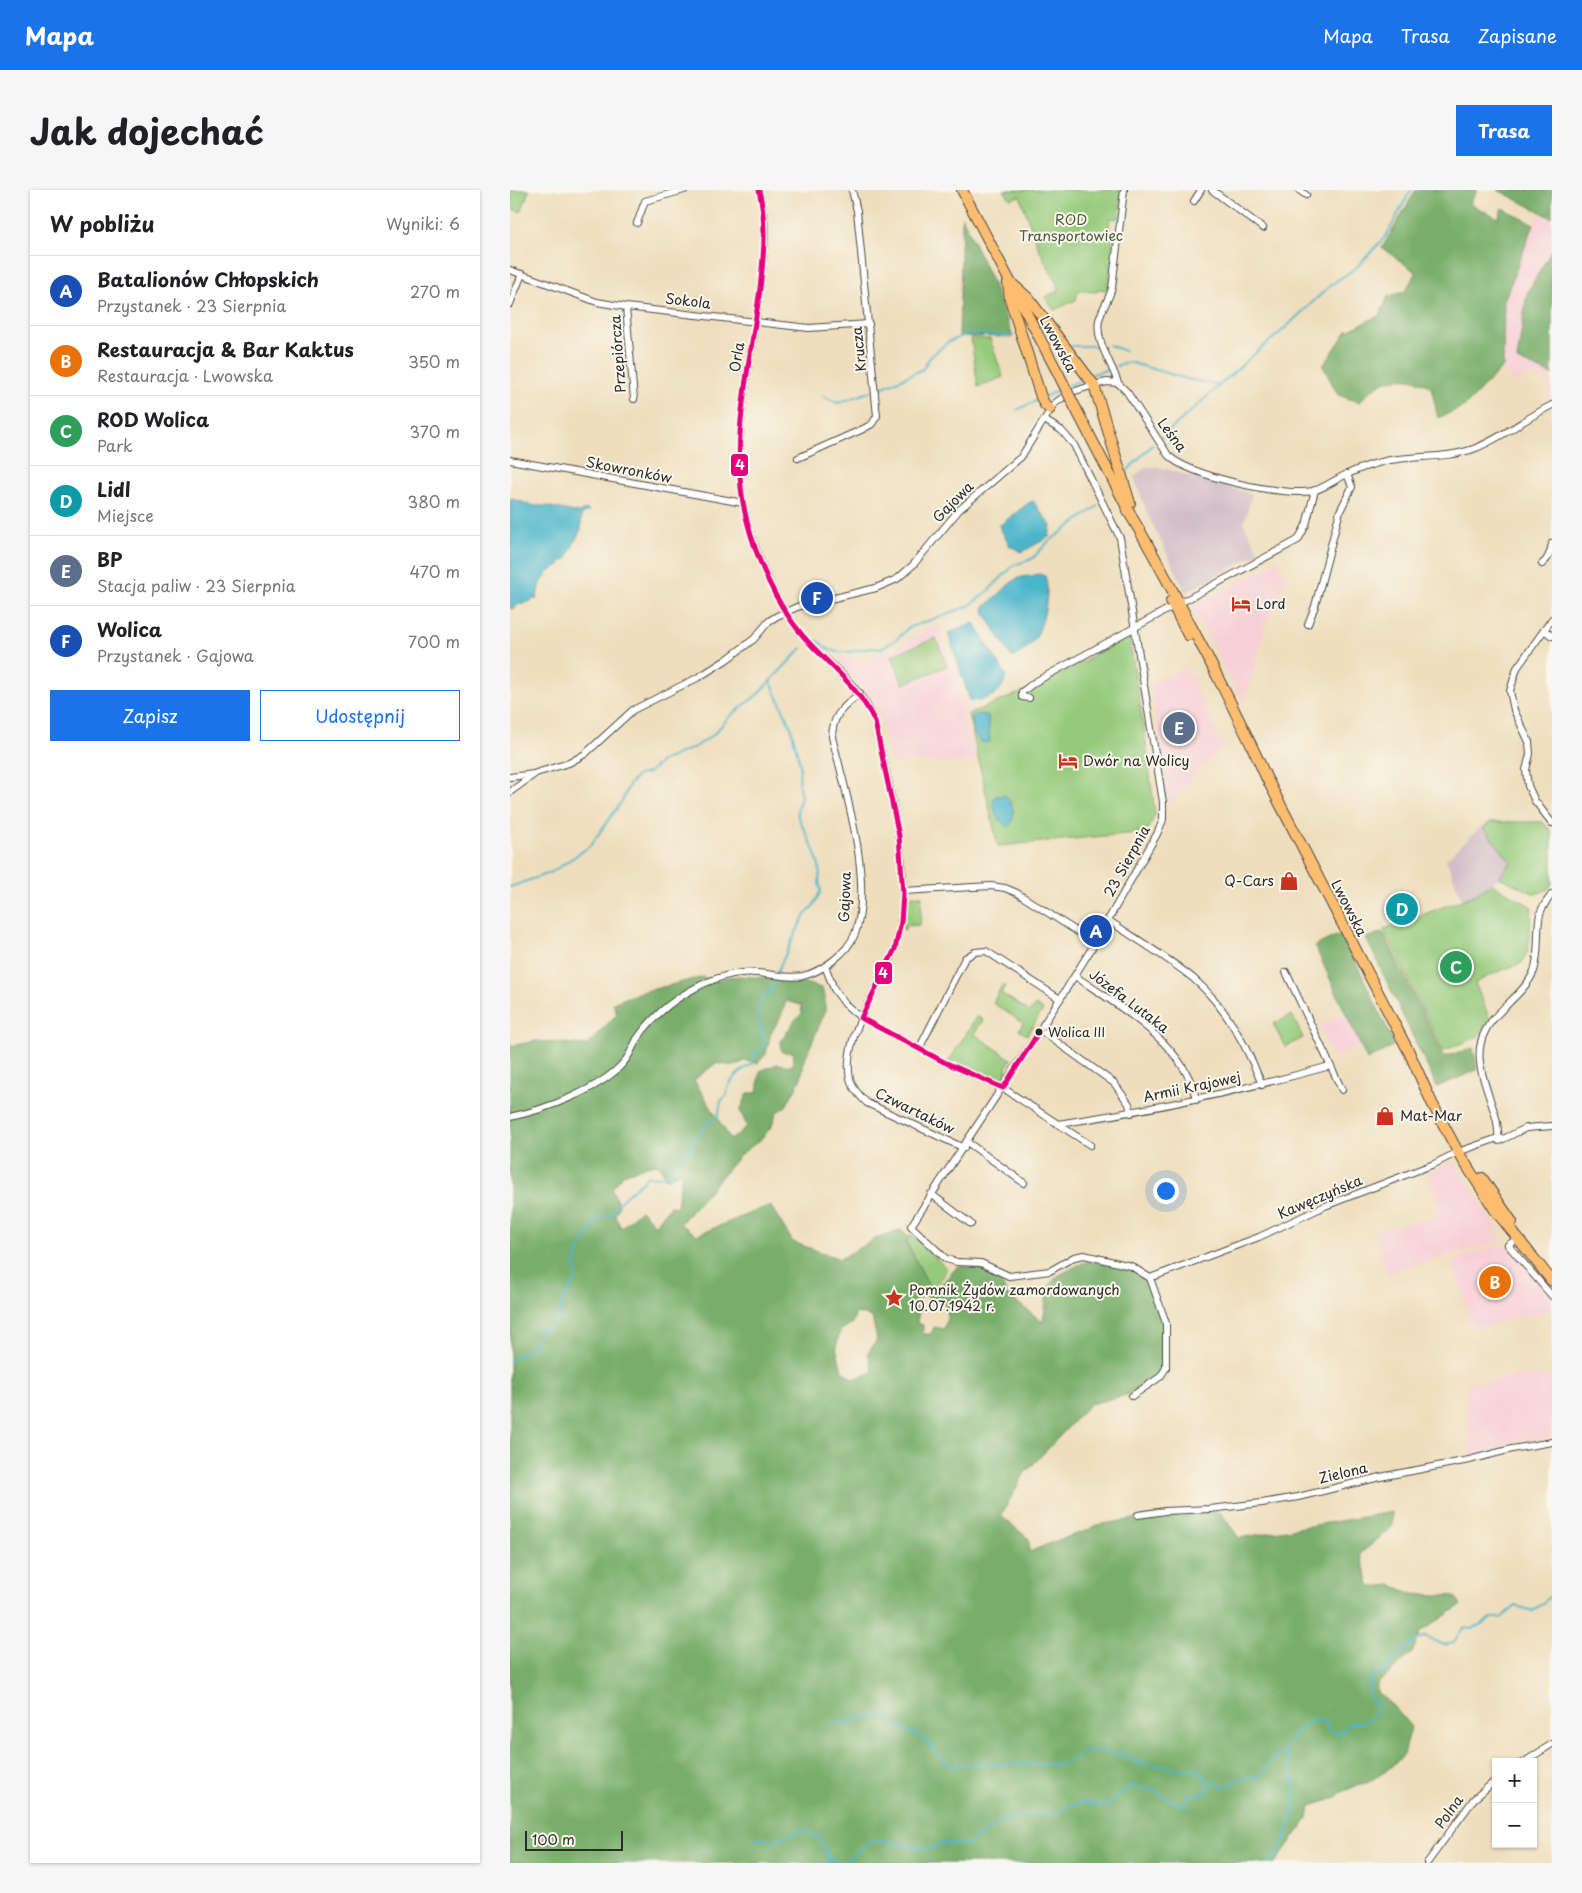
<!DOCTYPE html>
<html lang="pl">
<meta charset="utf-8">
<style>
body{margin:0;font-family:"Playpen Sans",sans-serif;background:#f6f6f6;color:#202124}
.controls{position:absolute;right:15px;bottom:15px;display:grid;overflow:hidden;border-radius:0px;box-shadow:0 1px 4px #0004}
.controls button{width:45px;height:45px;display:grid;place-items:center;padding:0;border:0;border-bottom:1px solid #e0e0e0;background:#fff;color:#202124;font:25px sans-serif}
.scale{position:absolute;left:15px;bottom:12px;width:98px;box-sizing:border-box;padding-left:5px;border:2px solid #2b2b2b;border-top:0;font-size:14px;line-height:18px;white-space:nowrap;color:#2b2b2b;-webkit-text-stroke:4px #fbf7ec;paint-order:stroke}
.you{position:absolute;left:655px;top:1000px;width:18px;height:18px;margin:-12px;border:4px solid #fff;border-radius:50%;background:#1a73e8;box-shadow:0 0 0 8px #1a73e833}
.badge{display:grid;place-items:center;width:32px;height:32px;border-radius:50%;background:#1a73e8;color:#fff;font-size:16px;font-weight:700}
.pin{position:absolute;translate:-50% -50%;border:2px solid #fff;box-shadow:0 1px 5px #0006}
.list{margin:0;padding:0;list-style:none}
h2{display:flex;justify-content:space-between;align-items:center;height:65px;margin:0;padding:0 20px;font-size:21px}
h2 small{font-size:16px;font-weight:400;color:#757577}
.list li{display:grid;grid-template-columns:32px 1fr auto;gap:15px;align-items:center;box-sizing:border-box;height:70px;padding:0 20px;border-top:1px solid #e0e0e0}
.list b{display:block;font-size:19px;white-space:nowrap}
.list p{margin:0;font-size:16px;white-space:nowrap;color:#757577}
.list em{font-size:16px;font-style:normal;color:#757577}
.actions{display:flex;gap:10px;padding:15px 20px}
.actions a{flex:1;padding:11px 0;border:1px solid #1a73e8;border-radius:0px;text-align:center;font-size:18px;color:#1a73e8}
.actions .main{background:#1a73e8;color:#fff}
.map{position:relative;flex:none;width:1042px;height:1673px;overflow:hidden;border-radius:0px}
header{display:flex;align-items:center;gap:30px;box-sizing:border-box;height:70px;padding:0 25px;background:#1a73e8;color:#fff}
header strong{font-size:24px}
nav{display:flex;gap:28px;margin-inline-start:auto;font-size:18px}
.intro{display:flex;align-items:center;justify-content:space-between;box-sizing:border-box;height:120px;padding:0 30px}
h1{margin:0;font-size:35px}
.button{padding:12px 22px;border-radius:0px;background:#1a73e8;color:#fff;font-size:18px;font-weight:700}
main{display:flex;gap:30px;padding:0 30px}
aside{flex:1;background:#fff;border-radius:0px;box-shadow:0 1px 4px #0004}
.map>svg:first-child{display:block}
.built{fill:#f7cfd5}
.industrial{fill:#d2bdc8}
.green{fill:#95ca7b;stroke:#607a53}
.forest{fill:#78ae6b;stroke:#526c4b;fill-rule:evenodd}
.water{fill:#4cb5ca;stroke:#3c707a}
.lines{fill:none;stroke-linecap:round;stroke-linejoin:round}
.stream{stroke:#4cb5ca;stroke-width:2}
.street-casing{stroke:#484641;stroke-width:8}
.primary-casing{stroke:#484641;stroke-width:12}
.street{stroke:#fff;stroke-width:6}
.primary{stroke:#fcbd6f;stroke-width:10}
.primary-bridge-casing{stroke:#484641;stroke-width:12;stroke-linecap:butt}
.primary-bridge{stroke:#fcbd6f;stroke-width:10}
.bus-1-casing{stroke:#fbf7ec;stroke-width:9}
.bus-1{stroke:#e5007d;stroke-width:5}
.bus-dot{fill:#2b2b2b;stroke:#fbf7ec;stroke-width:2}
.labels{text-anchor:middle;stroke-width:4;stroke-linejoin:round;paint-order:stroke}
.bus-label{font-size:13px;fill:#2b2b2b;stroke:#fbf7ec;text-anchor:start}
.park-label{font-size:14px;fill:#4b5b43;stroke:#fbf7ec}
.street-label{font-size:14px;fill:#2b2b2b;stroke:#fbf7ec}
.poi-label{font-size:14px;fill:#2b2b2b;stroke:#fbf7ec;text-anchor:start}
.line-badge{stroke:#fbf7ec;stroke-width:2}
.badge-label{font-size:14px;text-anchor:middle;font-weight:bold;fill:#fff}
</style>
<header>
<strong>Mapa</strong>
<nav><a>Mapa</a><a>Trasa</a><a>Zapisane</a></nav>
</header>
<div class="intro"><h1>Jak dojechać</h1><a class="button">Trasa</a></div>
<main>
<aside>
<h2>W pobliżu<small>Wyniki: 6</small></h2>
<ul class="list">
<li><span class="badge" style="background:#1a4fb4">A</span><div><b>Batalionów Chłopskich</b><p>Przystanek · 23 Sierpnia</p></div><em>270 m</em></li>
<li><span class="badge" style="background:#e8710a">B</span><div><b>Restauracja &amp; Bar Kaktus</b><p>Restauracja · Lwowska</p></div><em>350 m</em></li>
<li><span class="badge" style="background:#2e9e5b">C</span><div><b>ROD Wolica</b><p>Park</p></div><em>370 m</em></li>
<li><span class="badge" style="background:#0f9aa8">D</span><div><b>Lidl</b><p>Miejsce</p></div><em>380 m</em></li>
<li><span class="badge" style="background:#5c6f8a">E</span><div><b>BP</b><p>Stacja paliw · 23 Sierpnia</p></div><em>470 m</em></li>
<li><span class="badge" style="background:#1a4fb4">F</span><div><b>Wolica</b><p>Przystanek · Gajowa</p></div><em>700 m</em></li>
</ul>
<div class="actions"><a class="main">Zapisz</a><a>Udostępnij</a></div>
</aside>
<div class="map">
<svg width="1042" height="1673" viewBox="0 0 1042 1673">
<rect width="100%" height="100%" fill="#fbf7ec"/>
<filter id="ink" filterUnits="userSpaceOnUse"><feTurbulence type="fractalNoise" baseFrequency=".02" numOctaves="2"/><feDisplacementMap in="SourceGraphic" scale="10" xChannelSelector="R" yChannelSelector="G"/><feConvolveMatrix kernelMatrix="1 2 1 2 8 2 1 2 1" color-interpolation-filters="sRGB"/></filter>
<filter id="wash" filterUnits="userSpaceOnUse"><feTurbulence type="fractalNoise" baseFrequency=".0096" numOctaves="4" result="noise"/><feDisplacementMap in="SourceGraphic" scale="20" xChannelSelector="R" yChannelSelector="G"/><feGaussianBlur stdDeviation="1.12" result="paint"/><feColorMatrix in="noise" values="0 0 0 0 0 0 0 0 0 0 0 0 0 0 0 0 0 1.4 0 .05"/><feComposite in="paint" operator="in"/></filter>
<g filter="url(#wash)">
<rect width="100%" height="100%" fill="#eedebd"/>
<g class="built">
<polygon points="1029,21 1042,28 1042,204 1040,204 1035,188 1027,189 1024,185 1008,190 1008,192 1002,193 993,177 994,111"/>
<polygon points="768,371 777,388 755,434 747,471 733,513 682,417"/>
<polygon points="429,435 455,515 454,530 468,571 380,572 370,527 362,511 349,494 322,467 356,469 363,467 382,460 404,447"/>
<polygon points="676,477 713,557 684,585 660,615 640,493"/>
<polygon points="835,823 851,855 824,868 808,836"/>
<polygon points="944,971 986,1036 990,1051 911,1073 877,1084 864,1041 929,1026 931,1023 918,981"/>
<polygon points="992,1054 997,1057 1042,1109 1042,1120 963,1139 942,1071"/>
<polygon points="1022,1185 1042,1185 1042,1247 997,1252 998,1257 960,1267 956,1193"/>
</g>
<g class="industrial">
<polygon points="635,277 648,277 742,304 734,333 749,363 676,402 638,325 624,287"/>
<polygon points="972,636 1002,672 982,694 965,705 952,710 936,669"/>
</g>
<g class="green">
<polygon points="0,0 19,0 11,22 0,18"/>
<polygon points="494,0 612,0 609,29 600,28 599,40 607,42 597,100 588,99 587,102 568,101 566,110 544,120 535,107 550,100 528,57 510,6 500,9"/>
<polygon points="461,148 480,149 493,187 468,197"/>
<polygon points="619,447 634,539 645,624 637,642 488,656 458,524 522,498"/>
<polygon points="426,448 437,476 393,494 382,465"/>
<polygon points="980,632 1033,632 1042,642 1042,694 1037,700 1025,704 989,687 1001,672 973,638"/>
<polygon points="982,694 1022,717 1018,760 1012,773 987,782 965,793 980,830 968,847 933,861 874,739 965,705"/>
<polygon points="399,706 412,706 410,735 395,736 395,740 392,739 394,711"/>
<polygon points="492,795 495,796 491,803 517,820 519,822 525,815 533,820 517,845 509,840 513,833 483,813"/>
<polygon points="782,825 793,848 775,857 763,834"/>
<polygon points="467,826 473,830 464,844 501,869 496,878 497,884 490,888 480,890 439,871"/>
<polygon points="402,1044 437,1079 422,1102 397,1053"/>
</g>
<g class="forest">
<path d="M906,0H967L960,14L988,28L992,18L1024,34L994,111L993,177L955,216L928,228L921,197C905,187 883,185 867,196C860,200 855,207 849,212L828,205L813,176L837,141L870,125L878,106L895,102L906,82L872,58Z"/>
<polygon points="988,0 1042,0 1042,28"/>
<polygon points="452,27 481,89 503,147 449,146"/>
<polygon points="1042,60 1042,185 1007,170 1017,103"/>
<polygon points="873,742 934,867 963,858 967,880 927,897 856,748"/>
<polygon points="832,743 885,855 857,870 805,756"/>
<path d="M230,786L288,791L311,798L315,806V822L294,871L291,888L276,916L266,923L262,936L249,951L232,963L170,1034L187,1045L260,1015L283,1052L330,1069L365,1049L390,1040L399,1046L396,1052L423,1103L448,1076L471,1078L487,1089L493,1096L497,1105L533,1132L538,1098L546,1087L566,1076L575,1072H585L621,1080L637,1088L641,1105L650,1121L653,1134V1176L648,1185L620,1204L580,1214L514,1284L491,1326L519,1349V1362L543,1352L576,1341L587,1335L655,1324L710,1322L729,1348L882,1322V1337L850,1364L860,1397L881,1395L903,1404L945,1406L951,1415L911,1442L902,1463L867,1494V1502L885,1518L901,1537L894,1565L876,1581L857,1593L850,1594L830,1603L826,1608L800,1616L798,1628L765,1673H0V856L26,851L77,855L107,824L103,813L128,803L193,787L205,792L217,787ZM276,811L291,815L292,824L285,830L270,853L272,862H284L283,876L267,874L250,881L247,903H238L230,921L237,936L221,950L184,890L206,873L223,876L235,871L248,873L256,864L261,843L271,826ZM149,974L156,989L172,982L167,1017L160,1016L145,1035L131,1020L111,1038L105,1025L109,1017L102,999L113,984L140,975ZM415,1105L422,1110L435,1113L438,1125L434,1139L424,1137L421,1144H413V1135L407,1133L409,1119L400,1113ZM346,1123L362,1127L367,1150L358,1163L363,1182L343,1189L332,1181L326,1157L330,1141L342,1133Z"/>
</g>
<g class="water">
<polygon points="0,308 24,316 36,316 69,323 76,319 79,321 72,324 71,328 71,339 56,370 52,370 50,375 36,383 36,387 30,393 26,410 24,407 23,410 14,413 10,413 5,418 0,419"/>
<polygon points="523,311 541,336 539,347 512,362 500,356 489,336 517,314"/>
<path d="M529,384L535,386C541,401 533,440 522,453C517,459 510,463 504,467L501,466L475,424L474,417C485,410 499,392 508,388C515,386 522,386 529,384Z"/>
<path d="M464,433L496,485C494,503 476,511 460,511L438,443Z"/>
<polygon points="467,524 478,525 480,552 470,552 464,544 461,527"/>
<path d="M495,605C503,615 507,625 499,637C488,631 484,622 483,610L486,606Z"/>
</g>
<g class="lines">
<g class="stream">
<polyline points="599,155 615,161"/>
<polyline points="561,156 589,156"/>
<polyline points="606,176 619,172 677,189 707,195"/>
<polyline points="583,184 599,179"/>
<polyline points="559,195 571,190"/>
<polyline points="367,200 413,179 420,167 438,152 457,144 503,146"/>
<polyline points="313,206 328,213 362,201"/>
<polyline points="534,207 552,198"/>
<polyline points="507,220 528,210"/>
<polyline points="651,248 742,166 773,140 822,94 846,78 876,46 901,0"/>
<polyline points="617,281 643,254"/>
<path d="M307,450C311,453 316,459 321,460C338,467 354,455 370,459L387,449L398,438L459,416L478,401L504,375L522,369L538,352L588,316"/>
<polyline points="0,697 42,682 80,656 112,611 119,595 128,585 138,583 152,571 185,557 203,545 219,527 247,505 292,458"/>
<path d="M0,1170L22,1158L29,1139H38L48,1128L53,1111L66,1089L65,1075L68,1062L88,1027L101,1025C109,1007 125,1000 138,986L150,987L167,980L168,969L182,957L183,948L193,942L194,935L208,927L211,911L217,905C217,892 231,879 243,874L244,864L253,858L254,851L248,824L251,809L260,804V799L265,792L268,780L294,726L304,715L311,700C307,692 311,685 309,676C305,659 296,643 288,627L287,620L291,607L289,596L290,575L281,537L260,490"/>
<polyline points="323,1534 339,1532 354,1527 375,1525 397,1541 412,1547 440,1576 463,1574 554,1574 571,1563 588,1561 613,1565 628,1573 690,1581 699,1592"/>
<polyline points="243,1649 264,1650 294,1640 309,1648 321,1671"/>
<path d="M316,1673L317,1671L335,1672L360,1651H376L419,1659L432,1653L455,1655L495,1629L520,1624L542,1626L556,1617L574,1612L590,1617L599,1614L619,1596C647,1597 654,1611 678,1617L675,1606L696,1603L699,1592L707,1593L715,1599L727,1589L749,1587C756,1575 762,1567 775,1562"/>
<polyline points="758,1673 770,1662 785,1620 785,1601 780,1574 775,1562 784,1544 799,1531 812,1530 821,1542 833,1542 839,1533 853,1533 865,1526 867,1514 859,1506 859,1489 873,1482 884,1469 902,1453 915,1446 934,1455 944,1453 953,1438 962,1439 982,1428 991,1428 1006,1416 1023,1421 1042,1405"/>
</g>
</g>
</g>
<g filter="url(#ink)">
<g class="lines">
<g class="street-casing">
<g id="street">
<path d="M249,0C258,35 255,55 251,90C244,163 221,238 233,312C240,351 266,417 293,446C319,475 351,495 365,532C380,604 406,686 385,758C381,773 372,785 365,799C352,823 332,865 341,892C344,901 351,907 357,913L454,958"/>
<polyline points="702,0 753,38"/>
<polyline points="789,0 796,5"/>
<polyline points="684,11 691,0"/>
<polyline points="127,33 135,11 174,0"/>
<polyline points="0,80 87,112 116,117 299,138 359,134"/>
<polyline points="0,114 12,84"/>
<polyline points="116,117 124,209"/>
<path d="M608,193C602,173 585,152 589,130C592,119 599,109 602,98L614,0"/>
<polyline points="534,230 551,240 564,255 610,348 653,612 653,630 647,644 585,753 550,809 401,1036 436,1069 447,1072 471,1073 499,1086 540,1081 564,1067 574,1065 621,1076 640,1088 656,1133 656,1178 650,1187 622,1206"/>
<polyline points="288,268 353,239 362,234 367,226 347,21 342,0"/>
<polyline points="0,270 233,313"/>
<path d="M1032,374C1039,369 1041,362 1042,353"/>
<polyline points="670,413 788,350 796,335 805,300"/>
<polyline points="1042,429 1007,478 1000,501 1004,520 1019,552 1020,564 1016,580 1018,596 1025,611 1042,633"/>
<polyline points="798,434 805,416 830,321 842,297 837,284"/>
<polyline points="1034,440 1042,446"/>
<polyline points="519,508 512,507 512,502 525,492 664,416"/>
<polyline points="0,587 24,584"/>
<path d="M0,602L26,583L59,573L75,564L123,520L189,487L216,470L244,449L259,431L267,426L287,417L366,398L387,389L403,375L449,320L511,267L544,214L559,203L584,195L597,192L608,193L617,202L658,265C677,286 774,307 803,301C814,298 823,291 833,286C848,279 864,273 880,270C909,265 938,269 966,258C993,247 1016,228 1042,215"/>
<polyline points="393,701 481,696 495,698 507,703 585,753"/>
<path d="M1042,704C1038,710 1032,716 1030,724C1026,742 1030,763 1024,781C1017,799 997,813 985,827C955,860 976,892 986,928C988,935 988,943 989,951L1016,938L1042,936"/>
<path d="M598,730C626,749 657,767 684,789C716,817 737,856 752,895"/>
<polyline points="315,776 324,799 335,814 351,828 434,872 493,898 580,955"/>
<polyline points="776,782 832,900"/>
<path d="M565,786C607,815 677,855 686,910"/>
<polyline points="530,840 604,893 619,914 621,923"/>
<polyline points="409,859 455,768 465,762 476,761 550,809"/>
<path d="M0,927C34,920 92,899 114,872C120,865 123,856 127,849C138,833 151,820 167,809C191,793 219,780 248,783C263,784 278,789 293,786C313,781 337,763 345,744C364,692 335,599 322,547C323,523 333,518 350,503"/>
<path d="M548,934C640,920 730,901 820,876"/>
<polyline points="457,952 514,993"/>
<polyline points="421,1004 461,1034"/>
<polyline points="1007,1049 998,1055 1042,1106"/>
<polyline points="640,1088 749,1047 815,1016 924,974 948,962 988,948"/>
<polyline points="628,1325 655,1321 700,1319 752,1313 788,1307 870,1287 959,1270 1002,1259 1042,1252"/>
<polyline points="1014,1572 1042,1554"/>
<polyline points="917,1673 964,1609 986,1590"/>
</g>
</g>
<g class="primary-casing">
<g id="primary">
<polyline points="452,0 549,185"/>
<polyline points="500,92 518,108 584,195 620,313"/>
<polyline points="498,93 500,109 531,207 535,215 540,219"/>
<polyline points="566,219 621,325"/>
<path d="M618,321C647,368 671,418 697,466C717,506 738,546 756,587L899,862L922,913L948,962L985,1020L1042,1091"/>
<polyline points="661,411 678,445"/>
<polyline points="972,988 1002,1032"/>
</g>
</g>
<use href="#street" class="street"/>
<use href="#primary" class="primary"/>
<g class="primary-bridge-casing">
<polyline id="primary-bridge" points="549,185 566,219"/>
</g>
<use href="#primary-bridge" class="primary-bridge"/>
<g class="bus-1-casing">
<path id="bus-1" d="M249,0C257,33 254,64 250,98C241,173 218,252 236,327C246,368 265,413 293,446C319,476 348,495 365,532L389,646L393,704L391,732L385,759L351,828L434,872L493,898L530,840"/>
</g>
<use href="#bus-1" class="bus-1"/>
</g>
</g>
<defs>
<g id="hotel-bare" transform="scale(1.5)"><path d="M-6-4.5h1.5V1H6V5H4.5V3h-9V5H-6ZM-4 0a1.8 1.8 0 1 1 3.6 0ZM.5 0V-2.5h3Q6-2.5 6 0Z" fill="#c8321e" stroke="#fbf7ec" stroke-width="2.5" paint-order="stroke"/></g>
<g id="shop-bare" transform="scale(1.5)"><path d="M-5-2.5h2.3a2.7 3.5 0 0 1 5.4 0H5L5.5 6h-11ZM-1.5-2.5h3a1.5 2.3 0 0 0-3 0Z" fill="#c8321e" stroke="#fbf7ec" stroke-width="2.5" paint-order="stroke"/></g>
<g id="sight-bare" transform="scale(1.5)"><path d="M0-6L1.8-2.2L6-1.7L2.9 1.2L3.7 5.4L0 3.3L-3.7 5.4L-2.9 1.2L-6-1.7L-1.8-2.2Z" fill="#c8321e" stroke="#fbf7ec" stroke-width="2.5" paint-order="stroke"/></g>
</defs>
<g fill-rule="evenodd">
<use href="#hotel-bare" x="731" y="414"/>
<use href="#hotel-bare" x="558" y="571"/>
<use href="#shop-bare" x="779" y="691"/>
<use href="#shop-bare" x="875" y="926"/>
<use href="#sight-bare" x="384" y="1108"/>
</g>
<circle class="bus-dot" cx="529" cy="842" r="4.5"/>
<g class="labels">
<g class="bus-label">
<text x="538" y="847">Wolica III</text>
</g>
<g class="park-label">
<text x="561" y="35">ROD<tspan x="561" dy="16">Transportowiec</tspan></text>
</g>
<g class="street-label">
<text transform="translate(178 111) rotate(7)" y="5">Sokola</text>
<text transform="translate(548 154) rotate(62)" y="5">Lwowska</text>
<text transform="translate(349 159) rotate(-96)" y="5">Krucza</text>
<text transform="translate(108 164) rotate(-94)" y="5">Przepiórcza</text>
<text transform="translate(227 167) rotate(-81)" y="5">Orla</text>
<text transform="translate(662 245) rotate(53)" y="5">Leśna</text>
<text transform="translate(119 280) rotate(11)" y="5">Skowronków</text>
<text transform="translate(443 312) rotate(-45)" y="5">Gajowa</text>
<text transform="translate(617 671) rotate(-61)" y="5">23 Sierpnia</text>
<text transform="translate(335 707) rotate(-88)" y="5">Gajowa</text>
<text transform="translate(839 718) rotate(63)" y="5">Lwowska</text>
<text transform="translate(619 811) rotate(37)" y="5">Józefa Lutaka</text>
<text transform="translate(682 897) rotate(-12)" y="5">Armii Krajowej</text>
<text transform="translate(405 921) rotate(26)" y="5">Czwartaków</text>
<text transform="translate(810 1007) rotate(-23)" y="5">Kawęczyńska</text>
<text transform="translate(833 1283) rotate(-13)" y="5">Zielona</text>
<text transform="translate(939 1622) rotate(-54)" y="5">Polna</text>
</g>
<g class="poi-label">
<text x="746" y="419">Lord</text>
<text x="573" y="576">Dwór na Wolicy</text>
<text x="764" y="696" text-anchor="end">Q-Cars</text>
<text x="890" y="931">Mat-Mar</text>
<text x="399" y="1105">Pomnik Żydów zamordowanych<tspan x="399" dy="16">10.07.1942 r.</tspan></text>
</g>
</g>
<g class="line-badge">
<rect x="220" y="263" width="19" height="24" rx="5" fill="#e5007d"/>
<rect x="364" y="771" width="19" height="24" rx="5" fill="#e5007d"/>
</g>
<g class="badge-label">
<text x="230" y="280">4</text>
<text x="373" y="788">4</text>
</g>
</svg>
<div class="controls">
<button>+</button>
<button>−</button>
</div>
<div class="scale">100 m</div>
<div class="you"></div>
<div class="pin badge" style="left:586px;top:741px;background:#1a4fb4">A</div>
<div class="pin badge" style="left:985px;top:1092px;background:#e8710a">B</div>
<div class="pin badge" style="left:946px;top:777px;background:#2e9e5b">C</div>
<div class="pin badge" style="left:892px;top:719px;background:#0f9aa8">D</div>
<div class="pin badge" style="left:669px;top:538px;background:#5c6f8a">E</div>
<div class="pin badge" style="left:307px;top:408px;background:#1a4fb4">F</div>
</div>
</main>
